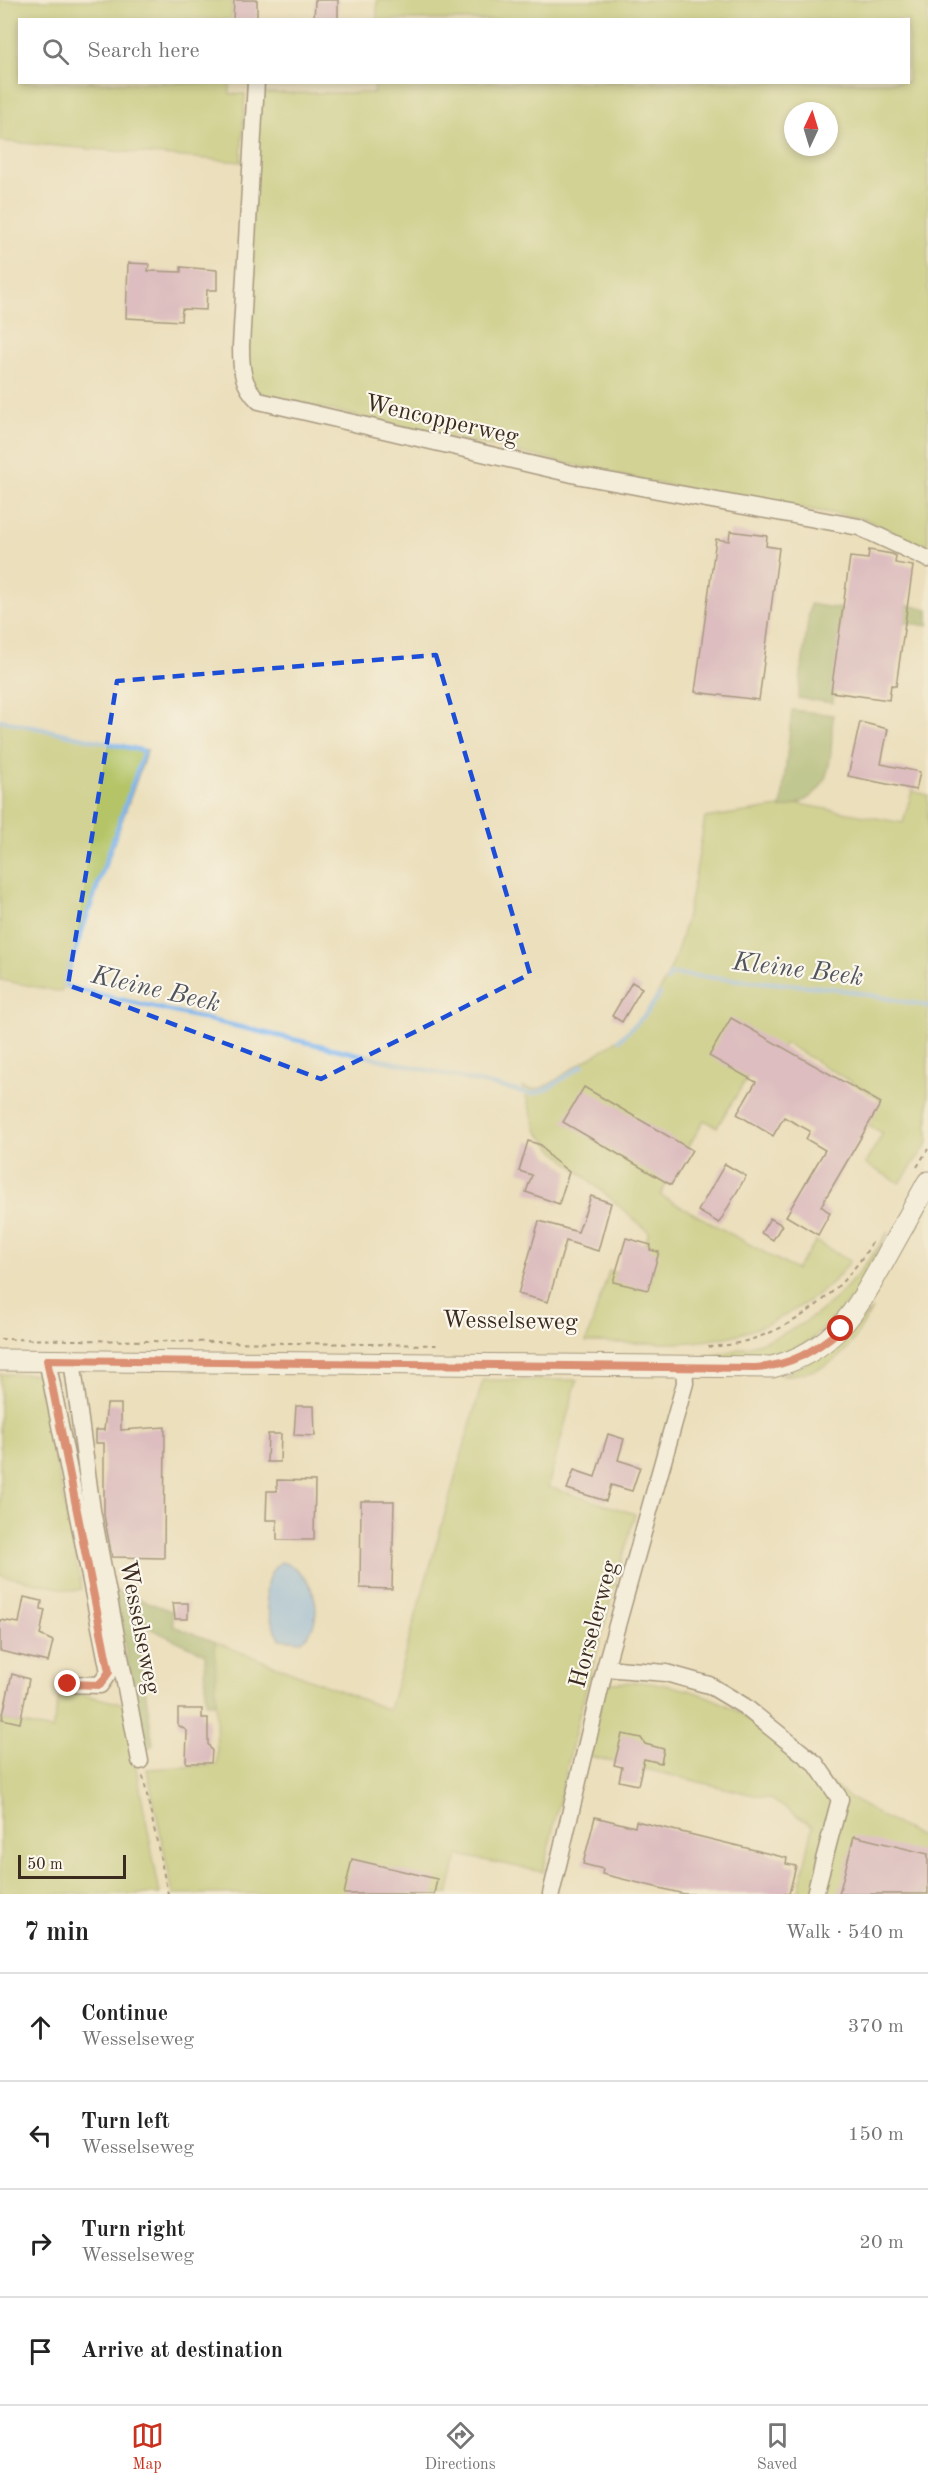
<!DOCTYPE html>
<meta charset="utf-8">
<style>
body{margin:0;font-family:"Old Standard TT",serif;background:#f6f6f6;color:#222}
.compass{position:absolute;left:784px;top:102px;width:54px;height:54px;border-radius:50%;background:#fff;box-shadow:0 3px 9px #0003;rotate:4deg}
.scale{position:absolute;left:18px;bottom:15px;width:108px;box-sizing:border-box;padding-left:6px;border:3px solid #3b2a1e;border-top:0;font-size:16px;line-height:21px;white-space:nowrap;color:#3b2a1e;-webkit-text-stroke:4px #fbf7ec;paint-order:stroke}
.stop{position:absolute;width:18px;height:18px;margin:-14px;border:4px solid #c8321e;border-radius:50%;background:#fff}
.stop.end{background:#c8321e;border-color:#fff;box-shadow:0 2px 6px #0008}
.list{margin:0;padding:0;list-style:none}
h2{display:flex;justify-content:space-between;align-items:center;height:78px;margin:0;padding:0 24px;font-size:26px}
h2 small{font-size:20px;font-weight:400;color:#767676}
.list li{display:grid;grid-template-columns:39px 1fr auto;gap:18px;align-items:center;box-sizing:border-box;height:108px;padding:0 24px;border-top:2px solid #e0e0e0}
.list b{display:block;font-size:22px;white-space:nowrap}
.list p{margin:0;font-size:20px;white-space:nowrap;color:#767676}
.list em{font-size:20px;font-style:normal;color:#767676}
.icon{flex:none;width:33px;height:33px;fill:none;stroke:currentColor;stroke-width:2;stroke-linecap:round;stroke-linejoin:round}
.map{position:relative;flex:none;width:928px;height:1894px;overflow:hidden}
.search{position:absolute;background:#fff;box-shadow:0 3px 9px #0003;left:18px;right:18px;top:18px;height:66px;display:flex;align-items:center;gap:15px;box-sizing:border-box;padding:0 21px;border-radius:0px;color:#767676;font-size:22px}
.sheet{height:510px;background:#fff}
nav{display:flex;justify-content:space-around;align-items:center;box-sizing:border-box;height:84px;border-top:2px solid #e0e0e0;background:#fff;font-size:16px;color:#767676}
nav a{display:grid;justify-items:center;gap:3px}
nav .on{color:#c8321e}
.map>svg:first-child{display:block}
.green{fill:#b4c466;stroke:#787742;stroke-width:1.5;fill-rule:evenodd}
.forest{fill:#8faa5b;stroke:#656a3c;stroke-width:1.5}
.water{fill:#81b7f0;stroke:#5e7087;stroke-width:1.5}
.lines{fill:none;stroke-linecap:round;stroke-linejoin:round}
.stream{stroke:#81b7f0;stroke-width:4.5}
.building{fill:#cc96c5}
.minor-casing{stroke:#554536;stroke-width:19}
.major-casing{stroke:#554536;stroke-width:23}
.path{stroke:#554536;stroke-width:2;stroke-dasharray:4.5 4.5;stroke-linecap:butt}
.minor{stroke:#fff;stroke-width:16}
.major{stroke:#fff;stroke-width:21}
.route{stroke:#c8321e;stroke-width:8}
.marked{fill:none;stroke:#1d4ed8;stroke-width:4.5;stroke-dasharray:12 8;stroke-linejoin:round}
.labels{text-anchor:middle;stroke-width:4.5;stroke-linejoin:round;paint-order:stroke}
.street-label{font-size:24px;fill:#3b2a1e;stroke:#fbf7ec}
.water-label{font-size:26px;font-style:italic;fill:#50545d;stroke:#fbf7ec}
</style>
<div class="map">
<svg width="928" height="1894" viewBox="0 0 928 1894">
<rect width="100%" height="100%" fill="#fbf7ec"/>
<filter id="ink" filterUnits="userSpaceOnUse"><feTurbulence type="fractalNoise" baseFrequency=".0167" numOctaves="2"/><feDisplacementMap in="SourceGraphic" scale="12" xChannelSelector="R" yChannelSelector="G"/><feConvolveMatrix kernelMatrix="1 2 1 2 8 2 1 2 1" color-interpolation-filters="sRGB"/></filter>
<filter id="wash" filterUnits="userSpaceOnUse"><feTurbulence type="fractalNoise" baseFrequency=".008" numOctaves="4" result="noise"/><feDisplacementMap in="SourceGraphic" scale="24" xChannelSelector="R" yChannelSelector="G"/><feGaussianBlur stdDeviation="1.35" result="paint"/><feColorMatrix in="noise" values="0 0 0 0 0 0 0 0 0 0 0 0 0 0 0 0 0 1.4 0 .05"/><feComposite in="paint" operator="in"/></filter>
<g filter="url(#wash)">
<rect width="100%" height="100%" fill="#ebdfbc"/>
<g class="green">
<polygon points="0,0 232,0 231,19 20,20 20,82 230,83 230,94 245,94 241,162 0,141"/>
<path d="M377,0H928V548L865,519L655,483L272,397L259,392L251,385L245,331L260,93H374L375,82H908V20H377ZM793,111H829V147H793Z"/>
<polygon points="0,720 147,750 61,992 0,980"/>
<path d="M912,791L928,795V1143L900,1183L865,1164L883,1133L866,1125L880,1099L785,1043L769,1068L756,1063L717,1127L704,1120L660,1195L796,1270L816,1241L850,1261C837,1280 819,1295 799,1307C728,1352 666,1343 586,1342L609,1271L633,1278L649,1232L555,1151L537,1131L523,1087C540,1096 558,1078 572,1069C593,1056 618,1042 635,1024C685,974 693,884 705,818L799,804L903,823Z"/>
<path d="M889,1231L854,1296L811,1340L786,1356L692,1360C793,1340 832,1318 889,1231Z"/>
<path d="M872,1309C847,1355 834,1372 780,1376C820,1359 843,1341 872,1309Z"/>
<polygon points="0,1374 38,1374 82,1589 73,1591 0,1575"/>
<polygon points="483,1380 577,1380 548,1487 635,1514 579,1715 543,1872 458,1855 448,1894 173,1894 147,1769 217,1765 215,1642 389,1710"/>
<path d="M640,1682C736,1689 764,1735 836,1788C864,1809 898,1824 928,1841V1894H798L813,1826L771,1799L589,1756L606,1683Z"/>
<polygon points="61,1690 124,1704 160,1894 0,1894 0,1719 52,1730"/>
</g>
<g class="forest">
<polygon points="810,604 841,609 833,703 798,698"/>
<polygon points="902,604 928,609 928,626 900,622"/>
<path d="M792,710L833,715C830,761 836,797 781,809Z"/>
<polygon points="114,1590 172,1611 173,1626 215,1642 216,1703 206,1703 205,1654 136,1622 153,1745 144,1751"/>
</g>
<path class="water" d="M281,1562C314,1569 329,1619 302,1641L280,1639C268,1619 256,1579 281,1562Z"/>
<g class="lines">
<g class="stream">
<polyline points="0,720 144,751 64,982 66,987 531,1094 547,1089 583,1065"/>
<polyline points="667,981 670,974 832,988 928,1006"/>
<polyline points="619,1040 645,1015 660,994"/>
</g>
</g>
<g id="blocks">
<g class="building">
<polygon points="234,0 257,0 257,20 233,20"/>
<polygon points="315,0 338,0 338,20 314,20"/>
<polygon points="128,263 149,264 148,271 181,272 181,267 217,270 217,290 207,290 206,310 182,309 181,321 126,318"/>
<polygon points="730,531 767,536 766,546 779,548 759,700 695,692 716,539 729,541"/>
<polygon points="869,550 892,554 896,556 895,563 913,566 896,686 891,685 889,700 831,692 850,557 868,559"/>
<polygon points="860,722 888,729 881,764 920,772 916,790 848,776"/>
<polygon points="632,982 642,988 622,1022 612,1016"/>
<polygon points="731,1018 881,1103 821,1206 830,1213 818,1235 786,1216 825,1150 806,1139 810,1131 784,1117 773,1136 737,1114 756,1082 709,1056"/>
<polygon points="584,1087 692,1150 671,1185 563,1122"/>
<polygon points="528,1141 541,1145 550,1157 569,1172 559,1204 526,1192 532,1175 519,1171"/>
<polygon points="725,1164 746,1176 719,1223 698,1211"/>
<polygon points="591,1196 611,1203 598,1251 566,1241 548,1302 518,1294 539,1221 578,1232"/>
<polygon points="770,1218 782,1225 773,1240 761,1233"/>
<polygon points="626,1238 651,1245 650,1250 659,1252 648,1290 613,1282"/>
<polygon points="107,1404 121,1404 121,1430 165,1427 164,1558 112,1557 104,1515 104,1443 96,1443 96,1430 104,1430"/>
<polygon points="296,1406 314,1406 315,1436 294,1435"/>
<polygon points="268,1434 281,1434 280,1462 267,1462"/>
<polygon points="608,1434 624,1439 618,1460 640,1467 632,1491 611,1485 606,1501 567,1489 574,1470 595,1477"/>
<polygon points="277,1480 315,1481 314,1540 277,1540 277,1520 266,1520 267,1491 277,1491"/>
<polygon points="361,1501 394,1501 392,1589 360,1588"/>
<polygon points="24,1597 42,1601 41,1609 45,1610 40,1635 53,1641 48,1662 0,1651 0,1620 19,1623"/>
<polygon points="173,1603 188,1603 188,1619 175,1619"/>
<polygon points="12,1674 29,1679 20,1723 2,1719"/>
<polygon points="178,1709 202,1709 202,1718 208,1718 208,1744 212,1751 211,1763 186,1763 187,1731 178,1725"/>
<polygon points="622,1734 641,1738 645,1744 664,1749 661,1763 644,1759 638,1785 619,1781 622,1767 614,1765"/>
<polygon points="595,1817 635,1827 636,1821 787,1858 786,1864 796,1866 789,1894 684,1894 602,1874 603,1869 583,1864"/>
<polygon points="854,1836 928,1854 928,1894 839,1894"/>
<polygon points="352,1859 437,1879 434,1894 344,1894"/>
</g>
</g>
</g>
<g filter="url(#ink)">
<use href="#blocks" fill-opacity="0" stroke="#554536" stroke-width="1.5"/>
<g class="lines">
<g class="minor-casing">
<g id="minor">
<path d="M256,82L241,346C241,369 242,385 259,401L581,476L859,527L928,559"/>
<polyline points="47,1360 109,1672 100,1685 68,1684"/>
<polyline points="72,1360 92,1510 140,1761"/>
<polyline points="605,1668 666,1673 709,1685 744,1706 816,1764 840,1799 815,1894"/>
<polyline points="551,1894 605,1668 685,1383 684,1367"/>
</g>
</g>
<g class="major-casing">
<path id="major" d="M0,1360L772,1367C834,1351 856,1311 885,1259C899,1233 914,1208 928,1182"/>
</g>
<g class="path">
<polyline points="917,1167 928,1149"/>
<polyline points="0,1339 438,1345"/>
<path d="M708,1347C776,1344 839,1299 873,1241"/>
<polyline points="143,1776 168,1894"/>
</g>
<use href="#minor" class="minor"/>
<use href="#major" class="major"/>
</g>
</g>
<g class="lines" filter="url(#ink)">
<path class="route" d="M68,1684L100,1685L109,1672L47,1360L755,1368C790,1366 815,1351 841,1329"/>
</g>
<path d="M0 0H928V1894H0ZM436,655L530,974L321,1079L68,985L117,681Z" fill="#ebdfbc" fill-opacity=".55" fill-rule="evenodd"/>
<path class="marked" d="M436,655L530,974L321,1079L68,985L117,681Z"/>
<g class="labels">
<g class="street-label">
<text transform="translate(442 419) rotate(13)" y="8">Wencopperweg</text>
<text transform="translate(510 1320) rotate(1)" y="8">Wesselseweg</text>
<text transform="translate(593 1624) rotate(-75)" y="8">Horselerweg</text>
<text transform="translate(141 1627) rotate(79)" y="8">Wesselseweg</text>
</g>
<g class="water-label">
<text transform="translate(798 968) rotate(7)" y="9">Kleine Beek</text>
<text transform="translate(156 988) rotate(13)" y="9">Kleine Beek</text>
</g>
</g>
</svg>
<svg class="compass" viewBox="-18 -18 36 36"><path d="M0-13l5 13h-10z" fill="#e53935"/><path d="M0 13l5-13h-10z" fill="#767676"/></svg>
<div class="scale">50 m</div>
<div class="stop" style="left:841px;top:1329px"></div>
<div class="stop end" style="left:68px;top:1684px"></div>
<div class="search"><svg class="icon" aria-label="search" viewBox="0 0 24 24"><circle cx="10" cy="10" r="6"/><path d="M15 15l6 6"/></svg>Search here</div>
</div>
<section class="sheet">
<h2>7 min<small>Walk · 540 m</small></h2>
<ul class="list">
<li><svg class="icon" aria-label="ahead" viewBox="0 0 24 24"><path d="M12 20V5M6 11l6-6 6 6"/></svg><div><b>Continue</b><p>Wesselseweg</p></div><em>370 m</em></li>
<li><svg class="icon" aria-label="left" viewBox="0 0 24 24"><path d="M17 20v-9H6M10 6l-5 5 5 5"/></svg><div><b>Turn left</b><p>Wesselseweg</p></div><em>150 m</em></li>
<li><svg class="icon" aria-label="right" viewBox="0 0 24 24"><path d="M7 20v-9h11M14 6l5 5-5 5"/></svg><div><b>Turn right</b><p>Wesselseweg</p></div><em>20 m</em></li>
<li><svg class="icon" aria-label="arrive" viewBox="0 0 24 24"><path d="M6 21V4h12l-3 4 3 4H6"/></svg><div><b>Arrive at destination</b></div></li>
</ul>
</section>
<nav>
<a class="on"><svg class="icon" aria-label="map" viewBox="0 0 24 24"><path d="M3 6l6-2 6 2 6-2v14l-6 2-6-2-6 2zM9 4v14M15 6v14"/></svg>Map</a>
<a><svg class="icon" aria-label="directions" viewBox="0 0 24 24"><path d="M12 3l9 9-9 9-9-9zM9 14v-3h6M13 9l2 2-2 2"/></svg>Directions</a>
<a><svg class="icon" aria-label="saved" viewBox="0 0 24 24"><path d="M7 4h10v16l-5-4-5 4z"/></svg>Saved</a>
</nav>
